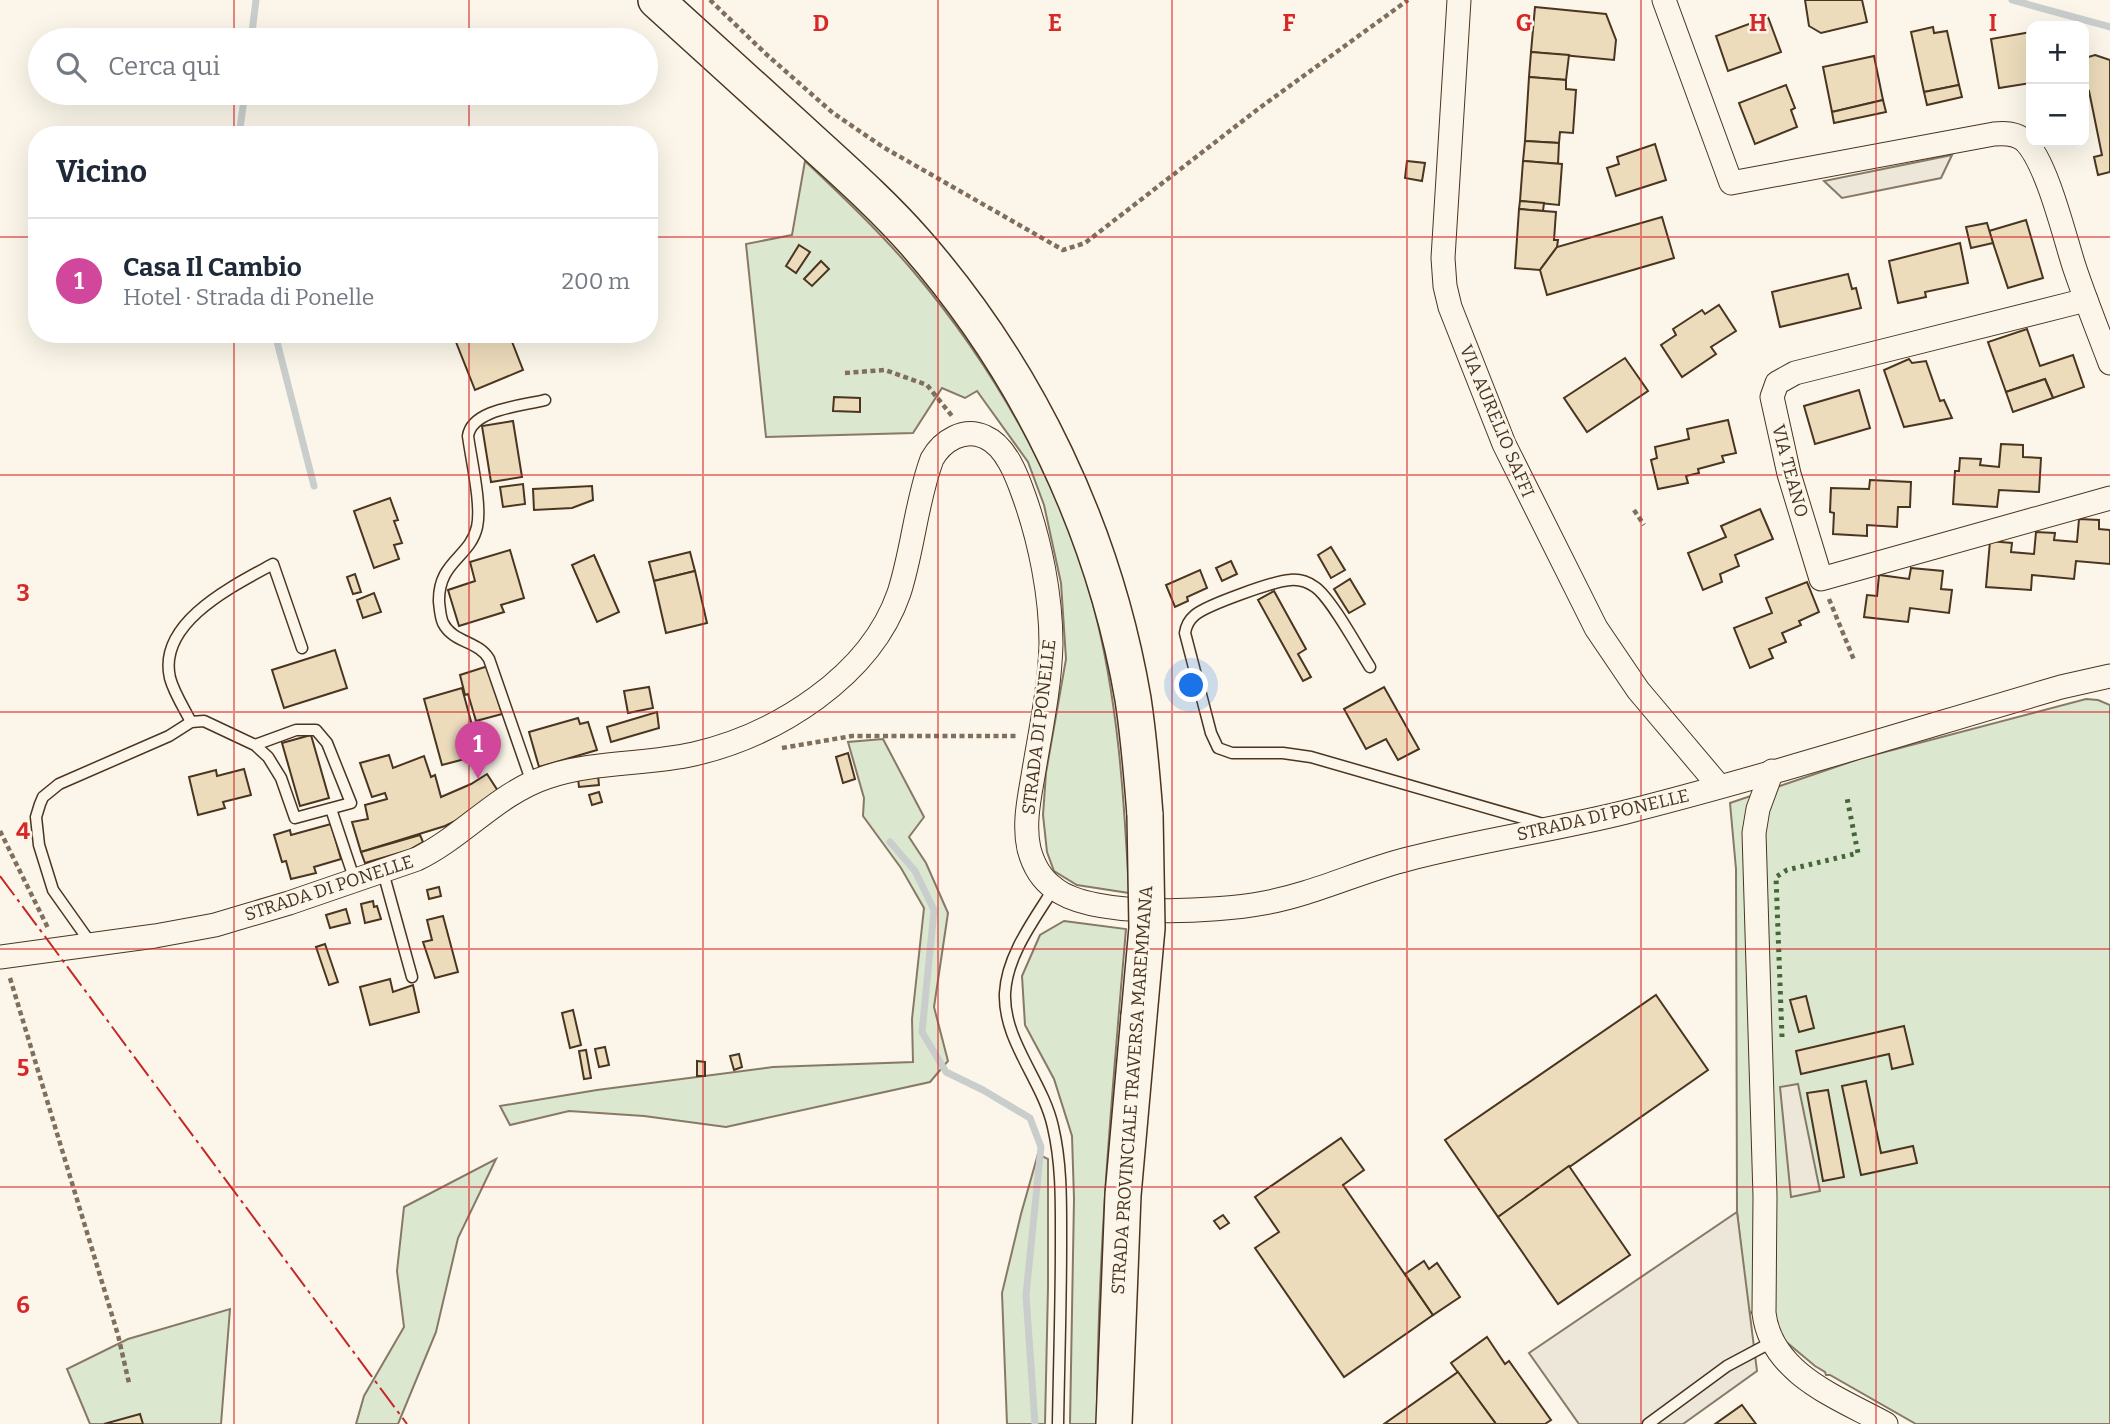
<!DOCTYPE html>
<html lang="it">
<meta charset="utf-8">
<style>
body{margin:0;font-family:Bitter,serif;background:#f2f2f3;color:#1f2937}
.controls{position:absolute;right:21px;top:21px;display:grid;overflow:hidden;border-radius:14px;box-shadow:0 7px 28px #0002}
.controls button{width:63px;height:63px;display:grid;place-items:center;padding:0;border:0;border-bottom:2px solid #e0e1e3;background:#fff;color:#1f2937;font:35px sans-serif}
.you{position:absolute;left:1192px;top:686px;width:24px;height:24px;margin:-18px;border:5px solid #fff;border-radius:50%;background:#1a73e8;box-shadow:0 0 0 10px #1a73e833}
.badge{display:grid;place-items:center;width:46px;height:46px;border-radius:50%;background:#c62828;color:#fff;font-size:23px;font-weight:700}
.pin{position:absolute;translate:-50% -58px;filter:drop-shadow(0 2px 4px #0008)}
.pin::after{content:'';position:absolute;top:37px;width:24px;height:21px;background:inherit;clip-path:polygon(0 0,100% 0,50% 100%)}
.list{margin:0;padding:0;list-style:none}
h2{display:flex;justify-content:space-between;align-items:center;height:91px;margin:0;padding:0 28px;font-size:30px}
h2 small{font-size:23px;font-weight:400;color:#747a83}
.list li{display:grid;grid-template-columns:46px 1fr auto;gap:21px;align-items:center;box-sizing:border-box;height:126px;padding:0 28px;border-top:2px solid #e0e1e3}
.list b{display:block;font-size:26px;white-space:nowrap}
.list p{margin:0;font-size:23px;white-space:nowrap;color:#747a83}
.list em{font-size:23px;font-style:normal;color:#747a83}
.icon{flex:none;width:38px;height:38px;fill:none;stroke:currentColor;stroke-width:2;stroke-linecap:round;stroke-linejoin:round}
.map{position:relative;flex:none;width:2110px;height:1424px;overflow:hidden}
.search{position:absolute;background:#fff;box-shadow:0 7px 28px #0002;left:28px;top:28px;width:630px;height:77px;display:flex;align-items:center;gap:18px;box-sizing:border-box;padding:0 24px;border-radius:38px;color:#747a83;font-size:26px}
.panel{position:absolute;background:#fff;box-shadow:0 7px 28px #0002;left:28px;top:126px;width:630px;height:217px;border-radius:28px}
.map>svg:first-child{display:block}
.green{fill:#dce7d0;stroke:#887966;stroke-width:2}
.parking{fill:#ede7d9;stroke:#887966;stroke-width:2}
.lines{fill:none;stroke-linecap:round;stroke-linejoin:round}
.stream{stroke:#c9cecd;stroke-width:7}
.building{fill:#ecdcbc;stroke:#4a3520;stroke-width:2}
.lane-casing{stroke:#4a3520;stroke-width:13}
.street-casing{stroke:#4a3520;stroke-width:25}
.primary-casing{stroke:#4a3520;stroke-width:38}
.path{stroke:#7f6f5c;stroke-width:4.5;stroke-dasharray:5 3.5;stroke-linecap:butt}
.lane{stroke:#fbf6e9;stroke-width:10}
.street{stroke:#fbf6e9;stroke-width:23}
.primary{stroke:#fbf6e9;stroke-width:35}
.primary-bridge-casing{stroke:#4a3520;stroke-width:38;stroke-linecap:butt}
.primary-bridge{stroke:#fbf6e9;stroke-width:35}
.hedge{stroke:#436837;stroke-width:5;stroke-dasharray:3.5 5;stroke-linecap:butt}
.power{stroke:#c62828;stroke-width:2;stroke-dasharray:24 5 3.5 5;stroke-linecap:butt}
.grid{fill:none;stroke:#d62828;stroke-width:2;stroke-opacity:0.55}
.labels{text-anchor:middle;stroke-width:5;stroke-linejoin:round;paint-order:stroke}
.street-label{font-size:18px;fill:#4a3520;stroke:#fbf6e9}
.grid-label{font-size:23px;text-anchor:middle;font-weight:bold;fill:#d62828;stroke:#fbf6e9;stroke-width:5;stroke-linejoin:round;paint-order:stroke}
</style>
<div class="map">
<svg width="2110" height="1424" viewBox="0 0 2110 1424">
<rect width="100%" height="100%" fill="#fbf6e9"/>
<g class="green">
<path d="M805,161C842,196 880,232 913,271C992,364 1062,485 1093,604C1118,699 1124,795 1129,893L1077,885L1054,871L1047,852L1043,815L1046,773L1066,659L1061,583L1044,505L1028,462L977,391L965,398L942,388L913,433L766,437L746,244L792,235Z"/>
<polygon points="2086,699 2098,700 2110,705 2110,1424 1916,1424 1830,1375 1826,1375 1825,1372 1815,1366 1748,1310 1737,1212 1736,869 1730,803 1862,758"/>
<polygon points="883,739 924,817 909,837 926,863 948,913 934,1007 948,1061 930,1082 726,1127 644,1116 569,1111 510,1125 500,1106 597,1090 773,1067 913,1062 912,1019 924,908 901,868 863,816 864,798 848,742"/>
<path d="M1064,921L1126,929C1112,1094 1097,1258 1097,1424H1070L1074,1199L1072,1136L1054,1079L1025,1025L1022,976L1040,935Z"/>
<polygon points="1038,1154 1048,1159 1048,1287 1045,1424 1007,1424 1002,1293 1021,1214"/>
<polygon points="496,1159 458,1238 436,1332 398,1424 356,1424 364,1396 404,1327 397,1271 404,1207"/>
<polygon points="230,1309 221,1424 90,1424 67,1369 128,1339"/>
</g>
<g class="parking">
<polygon points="1952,155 1941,178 1842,198 1824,181"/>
<polygon points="1798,1084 1820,1191 1791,1197 1780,1087"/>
<polygon points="1737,1212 1757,1371 1683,1424 1579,1424 1529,1353"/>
</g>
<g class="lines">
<g class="stream">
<polyline points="2012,0 2110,27"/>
<polyline points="251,40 256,0"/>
<polyline points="239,135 245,93"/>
<polyline points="275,334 314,486"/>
<polyline points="890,842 915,871 934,910 922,1032 946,1072 983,1090 1030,1118 1041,1147 1026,1295 1035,1424"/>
</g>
</g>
<g class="building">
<polygon points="1805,0 1862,0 1867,22 1821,33 1809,26"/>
<polygon points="1535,7 1606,14 1616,40 1614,60 1531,52"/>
<polygon points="1768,17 1781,52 1728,71 1716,36"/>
<polygon points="1933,27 1934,33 1947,31 1959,85 1924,92 1911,32"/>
<polygon points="2031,32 2031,83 1999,88 1991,39"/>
<polygon points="1531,52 1569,55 1566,80 1529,77"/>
<polygon points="2095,55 2110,60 2110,172 2098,175 2094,157 2102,155 2089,91 2084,92 2084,68 2087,68 2085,58"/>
<polygon points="1874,56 1883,100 1832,112 1823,67"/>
<polygon points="1529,77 1566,80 1566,89 1576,90 1573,133 1560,132 1559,143 1525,141"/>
<polygon points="1786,85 1795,108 1791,110 1797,127 1755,144 1739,103"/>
<polygon points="1959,85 1962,97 1927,105 1924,92"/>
<polygon points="1883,100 1886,112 1834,123 1832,112"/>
<polygon points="1525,141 1559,143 1558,164 1523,161"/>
<polygon points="1655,144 1666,180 1616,196 1607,168 1619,164 1617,157"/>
<polygon points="1407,161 1425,163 1422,181 1405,178"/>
<polygon points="1523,161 1562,164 1559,205 1520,201"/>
<polygon points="1520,201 1544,203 1543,211 1519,209"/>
<polygon points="1519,209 1556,212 1554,240 1558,240 1557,247 1540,270 1515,268"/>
<polygon points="1662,217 1674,258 1547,295 1540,270 1557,247"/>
<polygon points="2026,220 2043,278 2008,288 1989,231"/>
<polygon points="1987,223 1993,243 1971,248 1966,227"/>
<polygon points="1960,243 1968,283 1925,292 1926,297 1898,303 1889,261"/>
<polygon points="799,245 810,252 796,273 786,266"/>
<polygon points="821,261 829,269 812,286 804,279"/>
<polygon points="1848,274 1852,289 1856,288 1861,308 1780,327 1772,292"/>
<polygon points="1719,305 1736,331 1711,347 1716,354 1682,377 1661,345 1676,335 1673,329 1702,310 1705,314"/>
<polygon points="2027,329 2040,366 2073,355 2084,387 2053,398 2045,379 2006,392 1988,342"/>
<polygon points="460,334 509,334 523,370 475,390 454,337"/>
<polygon points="1625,358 1648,391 1587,432 1564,398"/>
<polygon points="1909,359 1912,363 1926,361 1940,401 1944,400 1952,418 1904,427 1884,370"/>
<polygon points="2045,379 2053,398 2013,412 2006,392"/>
<polygon points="1859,390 1870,428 1815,444 1804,406"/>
<polygon points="834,397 860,398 860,412 833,411"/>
<polygon points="1728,420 1736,453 1722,456 1724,462 1698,469 1699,473 1686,476 1688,483 1658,489 1651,460 1657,458 1655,447 1689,439 1687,429"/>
<polygon points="513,421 522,477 491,482 482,426"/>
<polygon points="2001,444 2023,445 2023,457 2041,458 2039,492 1999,490 1997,507 1953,504 1955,471 1959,471 1960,458 1981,459 1980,465 1999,467"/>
<polygon points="1870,480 1911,482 1910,507 1898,507 1897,527 1867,525 1867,536 1833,534 1834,513 1830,512 1831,488 1869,489"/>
<polygon points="523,484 525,504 503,507 500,487"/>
<polygon points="592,486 593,500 572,508 534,510 533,489"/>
<polygon points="390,498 398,520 394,521 402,543 394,545 399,559 374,568 354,511"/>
<polygon points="1760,509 1773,539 1735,555 1739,566 1720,574 1722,582 1703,590 1688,553 1726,537 1721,526"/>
<polygon points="2079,519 2099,520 2099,529 2110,530 2110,564 2076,561 2074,579 2032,575 2031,590 1986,587 1990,541 2012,543 2011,552 2034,554 2036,532 2055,533 2054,540 2077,542"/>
<polygon points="1331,547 1345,570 1331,578 1318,555"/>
<polygon points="510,550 524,598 501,605 504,612 459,626 448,590 475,581 470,562"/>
<polygon points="690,552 695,571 654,581 649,562"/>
<polygon points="594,555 619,612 597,622 572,565"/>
<polygon points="1231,561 1237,574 1222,581 1216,568"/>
<polygon points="1911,568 1943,571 1941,589 1952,590 1949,613 1910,608 1908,622 1864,617 1867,595 1877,596 1879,575 1909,579"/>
<polygon points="1200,570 1207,588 1187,597 1188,601 1175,607 1166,585"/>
<polygon points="695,571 707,623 666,633 654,581"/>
<polygon points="355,574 361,592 353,594 347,577"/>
<polygon points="1350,579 1365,604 1349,613 1334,589"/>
<polygon points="1807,582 1819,612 1799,621 1801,625 1782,633 1786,642 1769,649 1773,658 1750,668 1734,628 1772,613 1766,598"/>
<polygon points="1274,591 1306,649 1298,654 1311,677 1303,681 1258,600"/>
<polygon points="374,593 381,612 363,618 357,600"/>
<polygon points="335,650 347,688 284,708 272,670"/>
<polygon points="488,666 502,714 476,721 468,694 465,695 460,675"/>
<polygon points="649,687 653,708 628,713 624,691"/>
<polygon points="1384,687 1419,749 1398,760 1386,739 1366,749 1344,709"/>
<polygon points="462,688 480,755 442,765 424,699"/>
<polygon points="657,712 659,728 611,742 607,727"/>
<polygon points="578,718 580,724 588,722 597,750 539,767 529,732"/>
<polygon points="311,735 329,798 300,806 282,743"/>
<polygon points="848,753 855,779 843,783 836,757"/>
<polygon points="389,755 393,768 424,756 431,777 435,775 441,797 471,784 487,774 498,791 482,808 445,826 361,852 352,822 368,819 365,805 387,799 385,793 372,797 360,763"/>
<polygon points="244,769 251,795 223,802 225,808 198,815 189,777 216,770 217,776"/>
<polygon points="598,775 599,785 579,787 578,778"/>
<polygon points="599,792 602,802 592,805 589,795"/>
<polygon points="331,824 341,859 314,867 316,873 291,879 286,861 282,862 274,835 290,830 291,835"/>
<polygon points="420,835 423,842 409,850 365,863 361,852"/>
<polygon points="439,887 441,896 429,899 427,890"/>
<polygon points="373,901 374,907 377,906 381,919 365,923 361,904"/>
<polygon points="346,909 350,923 330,928 326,915"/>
<polygon points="443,916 458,972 435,978 423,942 432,940 427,920"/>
<polygon points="325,944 338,982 329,985 316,947"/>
<polygon points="390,979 393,992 413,985 419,1012 370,1025 360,987"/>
<polygon points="1656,995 1708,1070 1498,1217 1445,1140"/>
<polygon points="1806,996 1814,1028 1799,1032 1790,1000"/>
<polygon points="573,1010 581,1045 570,1048 562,1013"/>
<polygon points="1904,1026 1913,1064 1892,1069 1889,1054 1801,1074 1796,1051"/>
<polygon points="605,1047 609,1065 599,1067 595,1049"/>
<polygon points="586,1050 591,1078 584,1079 579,1051"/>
<polygon points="739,1054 742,1067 734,1070 730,1056"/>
<polygon points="697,1061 705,1062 705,1076 697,1076"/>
<polygon points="1866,1081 1881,1153 1913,1146 1917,1163 1861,1175 1842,1086"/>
<polygon points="1828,1090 1844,1177 1823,1181 1807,1093"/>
<polygon points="1341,1138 1364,1170 1343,1185 1433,1315 1344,1377 1255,1248 1279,1232 1255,1197"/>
<polygon points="1569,1166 1630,1255 1558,1304 1498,1217"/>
<polygon points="1223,1215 1229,1223 1220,1229 1214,1221"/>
<polygon points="1424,1261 1429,1269 1437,1263 1460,1297 1433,1315 1405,1274"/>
<polygon points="1487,1337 1505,1364 1509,1361 1551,1420 1545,1424 1496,1424 1451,1363"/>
<polygon points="1458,1372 1496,1424 1384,1424"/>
<polygon points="1742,1405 1756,1424 1715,1424"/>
<polygon points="140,1414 143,1424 104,1424"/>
</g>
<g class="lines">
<g class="lane-casing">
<g id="lane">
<path d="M1370,667C1358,648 1331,598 1315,587C1308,582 1299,579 1290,580C1274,581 1207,605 1195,615C1189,620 1186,626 1185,633L1211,733L1218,748L1232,753H1283L1311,757L1543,824"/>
<path d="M191,722C184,708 174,693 170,678C157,622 235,585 273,564L302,648"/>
<path d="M532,783L489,659C479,641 453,643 443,623C440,616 440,609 439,602C438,561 470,558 477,527C482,505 471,459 468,436C472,409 522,406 545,400"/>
<polyline points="331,809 355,881"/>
<polyline points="383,872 412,977"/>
<path d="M1054,888C1034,920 1007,955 1005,993C1003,1041 1043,1081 1053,1127C1062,1165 1061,1205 1061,1243C1061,1304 1059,1364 1058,1424"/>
<polyline points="92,945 53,890 39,845 36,817 40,804 43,797 59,784 169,736 191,722 204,721 255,745 268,757 281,778 295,818 351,803 327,743 316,730 296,730 255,745"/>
<polyline points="1648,1424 1727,1366 1772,1342"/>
</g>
</g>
<g class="street-casing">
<g id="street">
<polyline points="1459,0 1443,258 1445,286 1450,307 1504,444 1596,628 1638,690 1719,786"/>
<path d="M1664,0L1731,183L1994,134C2005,133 2016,133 2025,141C2047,163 2064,235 2074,266C2085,299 2098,331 2110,363"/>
<polyline points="2086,300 1795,373 1777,383 1772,397 1789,474 1821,579 2110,498"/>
<path d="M1772,771L1758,809L1754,833L1765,1196L1764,1313C1771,1374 1839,1398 1886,1424"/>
<path d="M0,957L155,936L215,925L289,903L417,859C463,837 498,793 547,777C594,761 645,765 694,754C776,735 870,677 899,593C913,550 916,502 932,459C942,441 964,427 985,437C1006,446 1017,476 1024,496C1040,541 1051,595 1051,644C1050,686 1041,728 1034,770C1030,795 1023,823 1029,849C1033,864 1041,879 1054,888C1091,919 1217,912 1264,903C1314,894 1360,871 1408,859C1480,840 1554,830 1626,812C1772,775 1917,729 2061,687L2110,676"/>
</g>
</g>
<g class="primary-casing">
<g id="primary">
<path d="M656,0C703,43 750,85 797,128C837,165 879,201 915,242C1028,371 1104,530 1133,699C1139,738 1142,776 1145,815"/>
<polyline points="1114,1424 1123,1195 1139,1016"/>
</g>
</g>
<g class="path">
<polyline points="710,0 766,54 833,113 883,147 1063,250 1085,243 1258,109 1408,0"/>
<polyline points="845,373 885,370 927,385 952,416"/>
<polyline points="1634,510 1644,525"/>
<polyline points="1829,599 1854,660"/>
<polyline points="782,748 852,736 1017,736"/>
<polyline points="0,831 49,930"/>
<polyline points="10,978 118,1335 129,1383"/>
</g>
<use href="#lane" class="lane"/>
<use href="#street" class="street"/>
<use href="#primary" class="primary"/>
<g class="primary-bridge-casing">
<polyline id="primary-bridge" points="1139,1016 1147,928 1145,815"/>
</g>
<use href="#primary-bridge" class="primary-bridge"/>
<polyline class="hedge" points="1782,1037 1776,877 1787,870 1858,853 1847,798"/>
<polyline class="power" points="0,876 407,1424"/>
</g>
<path class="grid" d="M234,0V40M469,0V40M703,0V1424M938,0V1424M1172,0V1424M1407,0V1424M1641,0V1424M1876,0V1424M234,93V135M469,93V135M0,237H37M649,237H2110M234,334V1424M469,334V1424M0,475H2110M0,712H2110M0,949H2110M0,1187H2110"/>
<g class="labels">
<g class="street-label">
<text transform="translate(1497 421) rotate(67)" y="6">VIA AURELIO SAFFI</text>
<text transform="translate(1790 471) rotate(75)" y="6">VIA TEANO</text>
<text transform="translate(1039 727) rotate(-83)" y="6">STRADA DI PONELLE</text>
<text transform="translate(1603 815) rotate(-13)" y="6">STRADA DI PONELLE</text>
<text transform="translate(329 888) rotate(-18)" y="6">STRADA DI PONELLE</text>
<text transform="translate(1132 1090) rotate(-86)" y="6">STRADA PROVINCIALE TRAVERSA MAREMMANA</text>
</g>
</g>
<g class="grid-label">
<text x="821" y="31">D</text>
<text x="1055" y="31">E</text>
<text x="1289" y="31">F</text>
<text x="1524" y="31">G</text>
<text x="1758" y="31">H</text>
<text x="1993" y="31">I</text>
<text x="23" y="601">3</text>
<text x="23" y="839">4</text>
<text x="23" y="1076">5</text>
<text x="23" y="1313">6</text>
</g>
</svg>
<div class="controls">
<button>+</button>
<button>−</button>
</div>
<div class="you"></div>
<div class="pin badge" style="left:478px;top:779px;background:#d1479c">1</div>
<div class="search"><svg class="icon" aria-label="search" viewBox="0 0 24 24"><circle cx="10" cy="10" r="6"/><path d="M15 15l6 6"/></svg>Cerca qui</div>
<section class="panel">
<h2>Vicino<small></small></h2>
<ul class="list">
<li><span class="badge" style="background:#d1479c">1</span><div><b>Casa Il Cambio</b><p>Hotel · Strada di Ponelle</p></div><em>200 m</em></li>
</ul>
</section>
</div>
